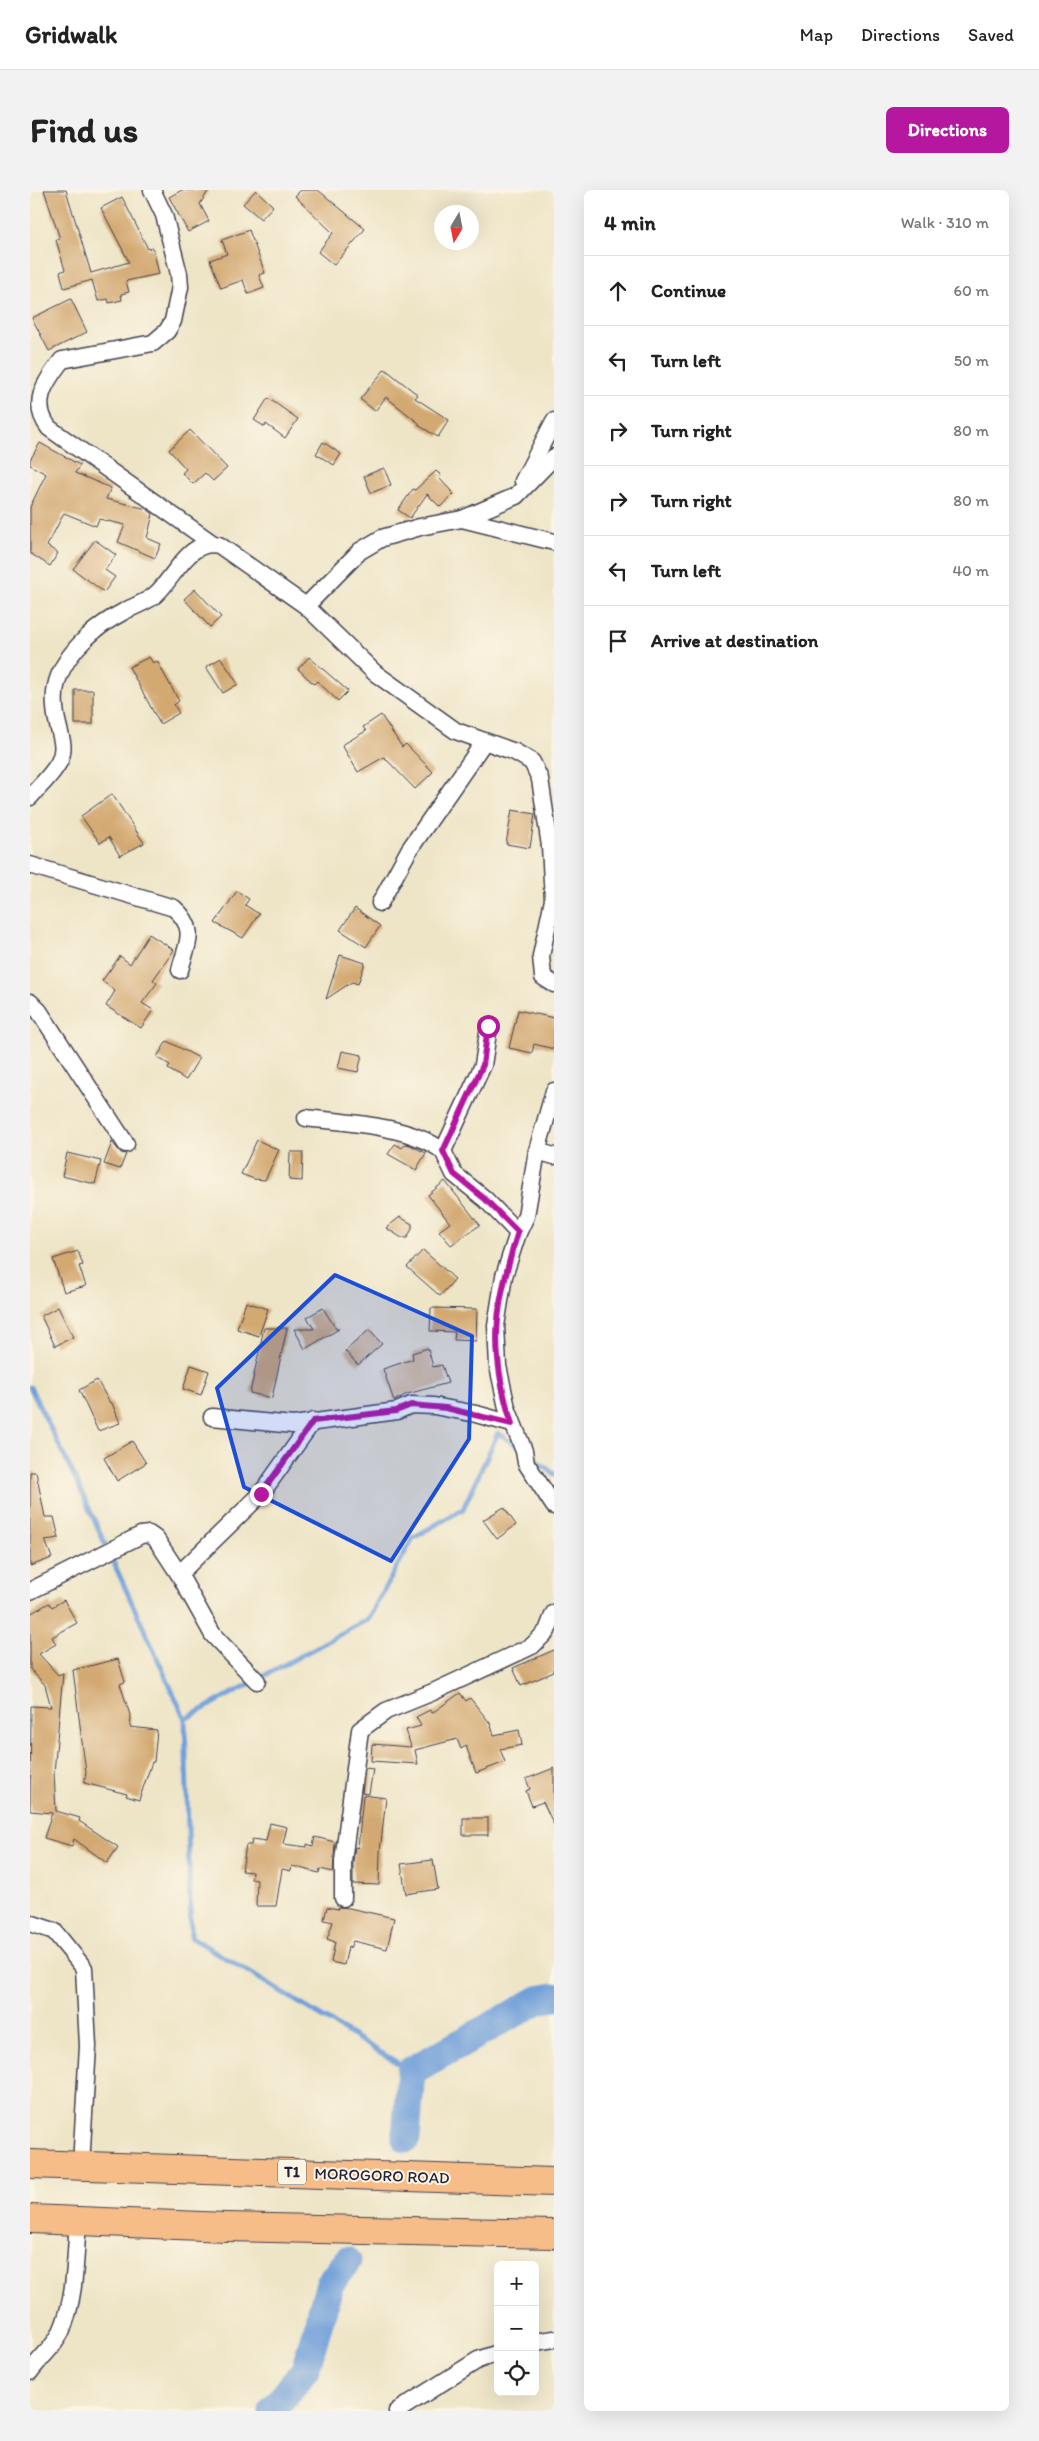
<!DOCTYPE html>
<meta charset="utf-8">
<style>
body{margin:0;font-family:Itim,sans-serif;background:#f2f2f2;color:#222}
.controls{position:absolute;right:15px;bottom:15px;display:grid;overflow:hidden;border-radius:8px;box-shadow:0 5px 20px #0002}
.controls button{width:45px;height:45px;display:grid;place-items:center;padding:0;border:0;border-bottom:1px solid #e0e0e0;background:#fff;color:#222;font:25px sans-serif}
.compass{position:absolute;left:404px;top:15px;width:45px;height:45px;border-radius:50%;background:#fff;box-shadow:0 5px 20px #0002;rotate:190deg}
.stop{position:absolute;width:15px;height:15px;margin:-11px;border:4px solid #b5179e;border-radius:50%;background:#fff}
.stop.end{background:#b5179e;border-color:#fff;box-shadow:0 1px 5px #0008}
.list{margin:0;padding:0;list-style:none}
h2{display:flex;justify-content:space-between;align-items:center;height:65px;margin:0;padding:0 20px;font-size:21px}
h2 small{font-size:16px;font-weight:400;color:#767676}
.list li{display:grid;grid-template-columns:32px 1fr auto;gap:15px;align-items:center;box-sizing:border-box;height:70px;padding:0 20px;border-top:1px solid #e0e0e0}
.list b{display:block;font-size:19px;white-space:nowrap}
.list em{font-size:16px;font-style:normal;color:#767676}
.icon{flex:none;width:28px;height:28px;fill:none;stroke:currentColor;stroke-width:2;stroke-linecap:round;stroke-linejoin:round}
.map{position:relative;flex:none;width:524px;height:2221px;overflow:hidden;border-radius:8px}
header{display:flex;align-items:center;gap:30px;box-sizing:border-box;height:70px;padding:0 25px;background:#fff;border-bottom:1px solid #e0e0e0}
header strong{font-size:24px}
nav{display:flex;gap:28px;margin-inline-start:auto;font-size:18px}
.intro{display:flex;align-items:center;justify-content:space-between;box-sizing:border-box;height:120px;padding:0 30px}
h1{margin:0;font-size:35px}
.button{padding:12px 22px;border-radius:8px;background:#b5179e;color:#fff;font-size:18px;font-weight:700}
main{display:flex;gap:30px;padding:0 30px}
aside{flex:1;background:#fff;border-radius:8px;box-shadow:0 5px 20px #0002}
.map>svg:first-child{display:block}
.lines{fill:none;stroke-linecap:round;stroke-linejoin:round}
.stream{stroke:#709fd9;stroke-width:5}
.river{stroke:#709fd9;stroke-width:29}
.building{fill:#d3a972}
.street-casing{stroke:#413f50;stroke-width:19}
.highway-casing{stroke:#413f50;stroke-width:30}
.street{stroke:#fff;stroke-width:16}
.highway{stroke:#f7bd88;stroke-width:28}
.route{stroke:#b5179e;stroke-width:6}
.marked{fill:#1d4ed8;fill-opacity:0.2;stroke:#1d4ed8;stroke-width:4;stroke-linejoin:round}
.labels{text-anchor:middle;stroke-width:4;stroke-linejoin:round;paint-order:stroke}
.shield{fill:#fcf5e5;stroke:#63616e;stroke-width:1}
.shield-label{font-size:15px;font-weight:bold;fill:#22223b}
.street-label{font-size:16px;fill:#22223b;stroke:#fcf5e5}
</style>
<header>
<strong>Gridwalk</strong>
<nav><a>Map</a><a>Directions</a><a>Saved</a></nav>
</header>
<div class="intro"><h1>Find us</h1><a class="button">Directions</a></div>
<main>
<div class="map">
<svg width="524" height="2221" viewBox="0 0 524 2221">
<rect width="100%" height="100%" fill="#fcf5e5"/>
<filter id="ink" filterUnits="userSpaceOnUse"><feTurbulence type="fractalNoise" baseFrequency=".02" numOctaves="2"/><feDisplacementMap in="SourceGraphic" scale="10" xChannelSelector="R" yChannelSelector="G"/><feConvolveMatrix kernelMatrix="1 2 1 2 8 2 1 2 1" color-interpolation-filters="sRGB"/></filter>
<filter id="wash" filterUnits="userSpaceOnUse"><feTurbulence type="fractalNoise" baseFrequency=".0096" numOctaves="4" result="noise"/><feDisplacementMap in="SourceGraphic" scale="20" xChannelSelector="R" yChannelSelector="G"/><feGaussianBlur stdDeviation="1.12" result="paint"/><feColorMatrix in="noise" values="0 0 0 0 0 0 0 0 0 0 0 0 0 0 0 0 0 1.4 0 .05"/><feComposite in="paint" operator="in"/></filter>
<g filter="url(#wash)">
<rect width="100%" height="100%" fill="#eee5c7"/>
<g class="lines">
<g class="stream">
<polyline points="0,1197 46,1290 155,1529 161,1747 381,1881"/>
<polyline points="499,1265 524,1284"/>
<polyline points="155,1529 338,1429 383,1348 433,1319 468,1243 486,1255"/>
</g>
<g class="river">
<polyline points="376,1948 381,1881 508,1810 524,1807"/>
<polyline points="242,2221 275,2180 300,2093 317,2071"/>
</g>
</g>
<g id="blocks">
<g class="building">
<polygon points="14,0 36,0 61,83 99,72 71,18 92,7 118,59 123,58 129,84 96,91 99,102 91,104 92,110 79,113 78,109 68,111 62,90 34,98 30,82 35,80 26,50 30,49"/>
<polygon points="152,0 179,0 170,14 179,31 158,42 139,7"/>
<polygon points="226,0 243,16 231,29 213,14"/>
<polygon points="271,0 288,0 335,39 304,75 288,62 303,43 265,6"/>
<polygon points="219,40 235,83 229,85 234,98 218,104 213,90 191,98 180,70 197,64 192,50"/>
<polygon points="41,109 57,142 19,161 2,128"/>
<polygon points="355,179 388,205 385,208 419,230 408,247 388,235 390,234 356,207 345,221 330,209"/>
<polygon points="238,208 268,229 255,248 236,234 235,237 224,230"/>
<polygon points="160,240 197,278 183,291 175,283 163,294 152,283 156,279 139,260"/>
<polygon points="293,252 311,264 304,275 286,264"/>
<polygon points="10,253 50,275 45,283 81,298 76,309 117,319 123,324 117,348 131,354 125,368 88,352 95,335 69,329 66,336 34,323 17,356 28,363 20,376 0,363 0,317 16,284 0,275 0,270"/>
<polygon points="354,278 361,295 341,303 334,286"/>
<polygon points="406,281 411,285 409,288 424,304 410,317 397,304 380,328 368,320 383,299 385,300"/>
<polygon points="65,350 86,365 75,380 85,387 74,402 43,379"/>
<polygon points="165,399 191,427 180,437 154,409"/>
<polygon points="119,467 123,473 127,471 149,511 144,515 149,523 130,534 99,477"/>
<polygon points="279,467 318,501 308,511 287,491 284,494 268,479"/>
<polygon points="191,468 208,494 193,503 176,477"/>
<rect x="45" y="500" width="18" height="34"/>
<polygon points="351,525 372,557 376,554 403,582 385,599 354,567 328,582 312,555 336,541 333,537"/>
<polygon points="82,604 114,653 90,666 79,647 70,653 51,626"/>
<polygon points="482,620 505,624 500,658 476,654"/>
<polygon points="207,701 219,709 215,715 229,724 213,748 185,733"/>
<polygon points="325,718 350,736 336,757 310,740"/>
<polygon points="119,744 144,760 123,790 127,793 112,813 123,820 111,838 76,816 85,801 72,791 90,766 100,774"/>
<polygon points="310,765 335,773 328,794 322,792 296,809"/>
<polygon points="488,820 524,828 524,859 504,854 502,863 479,858"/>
<polygon points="137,851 169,868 156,890 138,879 140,875 127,867"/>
<polygon points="312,861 332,865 328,882 308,878"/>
<polygon points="227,950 249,960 235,990 224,989 211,984"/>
<polygon points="82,952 91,963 96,964 90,979 74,974"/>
<polygon points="365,954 372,958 375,954 380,955 396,963 386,980 358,964"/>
<polygon points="260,962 273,962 272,991 259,990"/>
<polygon points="37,963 71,971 65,994 32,986"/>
<polygon points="415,991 450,1035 421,1055 409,1041 420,1033 398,1005"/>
<polygon points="370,1027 382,1034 382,1039 377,1048 372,1048 356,1038"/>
<polygon points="393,1060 425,1089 410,1106 377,1077"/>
<polygon points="48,1061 53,1075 49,1076 56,1096 34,1102 23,1069"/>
<polygon points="216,1112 238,1119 229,1146 207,1139"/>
<polygon points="28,1117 43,1147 25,1156 11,1126"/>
<polygon points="293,1118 306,1139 309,1139 275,1159 264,1139 284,1139 277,1127"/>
<polygon points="401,1118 447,1119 446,1151 424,1150 425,1142 400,1141"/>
<polygon points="234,1138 257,1138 242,1208 220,1203"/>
<polygon points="339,1140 352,1154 328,1175 315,1161"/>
<polygon points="398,1158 403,1177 412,1175 418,1193 377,1204 364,1211 353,1179 383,1169 382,1163"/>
<polygon points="161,1175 179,1181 171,1205 153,1199"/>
<polygon points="67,1190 80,1213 82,1213 90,1233 68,1241 49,1200"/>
<polygon points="102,1251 116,1273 87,1291 74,1268"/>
<polygon points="0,1282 6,1282 15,1327 24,1327 29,1348 15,1350 22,1368 0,1376"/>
<polygon points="474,1317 486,1335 467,1349 453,1330"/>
<polygon points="34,1410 47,1433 22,1447 26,1454 9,1464 28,1485 33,1483 24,1583 26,1621 50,1628 49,1631 88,1657 77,1673 44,1649 42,1656 14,1648 22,1623 0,1621 1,1516 21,1517 15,1495 0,1479 0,1424 19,1413 22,1417"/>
<polygon points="524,1460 524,1482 491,1496 483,1478"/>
<polygon points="88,1469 95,1492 90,1494 101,1528 100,1537 127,1540 124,1572 122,1572 109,1610 96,1606 97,1604 54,1593 56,1583 43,1480"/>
<polygon points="430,1503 436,1511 440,1508 460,1533 464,1545 489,1540 492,1555 470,1559 475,1572 446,1583 436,1556 431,1559 427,1549 385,1560 388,1574 341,1571 342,1554 381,1557 376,1540 391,1536 386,1527 400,1520 402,1523"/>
<polygon points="335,1578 343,1579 339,1604 332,1603"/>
<polygon points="524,1578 524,1635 513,1612 502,1616 496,1601 500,1599 496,1589"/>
<polygon points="333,1605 356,1608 350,1662 349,1695 323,1694 323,1672 325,1657 328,1658"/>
<rect x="433" y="1628" width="25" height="17"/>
<polygon points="240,1633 257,1637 253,1654 277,1657 277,1654 283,1656 285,1647 305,1652 303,1682 290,1679 289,1683 262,1676 261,1681 252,1679 246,1716 226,1716 227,1690 221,1689 222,1682 212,1681 216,1655 221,1655 222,1649 236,1651"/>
<polygon points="403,1670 408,1699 376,1704 371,1674"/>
<polygon points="297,1717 308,1719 308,1717 319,1718 364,1728 357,1759 323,1751 320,1758 318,1757 314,1775 301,1772 305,1752 297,1749 303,1732 294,1730"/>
</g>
</g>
</g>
<g filter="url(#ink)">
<use href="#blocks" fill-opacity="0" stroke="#413f50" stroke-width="1"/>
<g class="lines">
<g class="street-casing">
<g id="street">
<path d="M122,0L134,25L149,84L150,97L143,131L137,141L123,153L32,170C15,192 0,213 19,238L182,353"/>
<polyline points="493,291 524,231"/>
<polyline points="432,329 524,352"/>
<polyline points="276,416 330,361 352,348 390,337 432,329 486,306 524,267"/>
<path d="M0,607C10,596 22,585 29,572C36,558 31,548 28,535C24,519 23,501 29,486C40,458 68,435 93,422C103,416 118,412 126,404C145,387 159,348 189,355L276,416L345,483L426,541L485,562L502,572L510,589L520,656L523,710L511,766L513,787L524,794"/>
<path d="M0,675L144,718C168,739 157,753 150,780"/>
<polyline points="350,713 379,660 454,552"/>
<polyline points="0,812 9,821 96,954"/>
<polyline points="459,836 453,875 413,961 424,984 455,1009 488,1043"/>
<polyline points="524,901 507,961 496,1026 488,1043 474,1086 466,1136 468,1176 477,1218 494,1261 496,1273 524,1316"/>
<path d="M276,928C319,933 378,935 413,961"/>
<polyline points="507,961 524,966"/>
<polyline points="182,1227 263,1235 367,1221 381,1215 404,1216 446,1224 482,1234"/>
<polyline points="149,1384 231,1304 283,1231"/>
<polyline points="0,1401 111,1345 119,1344 126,1349 149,1384 183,1445 227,1491"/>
<polyline points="313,1708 313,1671 330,1540 356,1521 403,1502 502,1456 517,1441 524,1423"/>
<polyline points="0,1733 24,1741 54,1778 58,1856 51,1975"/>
<polyline points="505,2152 524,2149"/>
<path d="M0,2182C9,2169 25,2156 31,2142C46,2108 45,2068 48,2031"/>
<polyline points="367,2221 448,2170 468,2163"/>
</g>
</g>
<g class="highway-casing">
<g id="highway">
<polyline points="0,1974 524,1992"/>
<polyline points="0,2029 196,2037 524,2044"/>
</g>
</g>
<use href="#street" class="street"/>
<use href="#highway" class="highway"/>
</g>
</g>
<g class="lines" filter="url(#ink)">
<path class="route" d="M231,1304L283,1231L366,1221L381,1215L416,1218L482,1234C458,1160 465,1115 488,1042L455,1009L424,984L413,961L453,875L458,836"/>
</g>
<path class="marked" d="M305,1085L442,1146L439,1249L361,1371L214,1297L187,1198Z"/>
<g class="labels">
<rect class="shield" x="248" y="1969.5" width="28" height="25" rx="4"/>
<g class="shield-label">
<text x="262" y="1987">T1</text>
</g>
<g class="street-label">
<text transform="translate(352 1985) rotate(2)" y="6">MOROGORO ROAD</text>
</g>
</g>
</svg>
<div class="controls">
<button>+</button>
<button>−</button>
<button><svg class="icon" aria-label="locate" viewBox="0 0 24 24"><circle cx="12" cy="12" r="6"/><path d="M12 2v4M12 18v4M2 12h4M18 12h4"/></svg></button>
</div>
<svg class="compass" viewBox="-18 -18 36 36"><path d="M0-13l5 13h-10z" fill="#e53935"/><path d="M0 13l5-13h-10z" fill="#767676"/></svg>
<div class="stop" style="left:458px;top:836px"></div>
<div class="stop end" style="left:231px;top:1304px"></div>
</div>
<aside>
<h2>4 min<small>Walk · 310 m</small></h2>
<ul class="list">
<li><svg class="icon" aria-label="ahead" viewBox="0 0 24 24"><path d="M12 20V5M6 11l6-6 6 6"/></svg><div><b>Continue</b></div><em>60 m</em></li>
<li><svg class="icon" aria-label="left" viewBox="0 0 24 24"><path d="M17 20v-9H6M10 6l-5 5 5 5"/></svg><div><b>Turn left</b></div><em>50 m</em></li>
<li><svg class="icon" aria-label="right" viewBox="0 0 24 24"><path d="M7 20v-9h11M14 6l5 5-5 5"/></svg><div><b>Turn right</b></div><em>80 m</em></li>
<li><svg class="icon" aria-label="right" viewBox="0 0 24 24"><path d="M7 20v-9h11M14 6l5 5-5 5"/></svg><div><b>Turn right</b></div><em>80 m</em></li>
<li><svg class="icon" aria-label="left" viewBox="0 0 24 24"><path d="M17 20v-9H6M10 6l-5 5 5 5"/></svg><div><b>Turn left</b></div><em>40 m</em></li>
<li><svg class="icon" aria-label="arrive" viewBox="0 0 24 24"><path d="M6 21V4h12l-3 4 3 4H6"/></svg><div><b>Arrive at destination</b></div></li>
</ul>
</aside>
</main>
